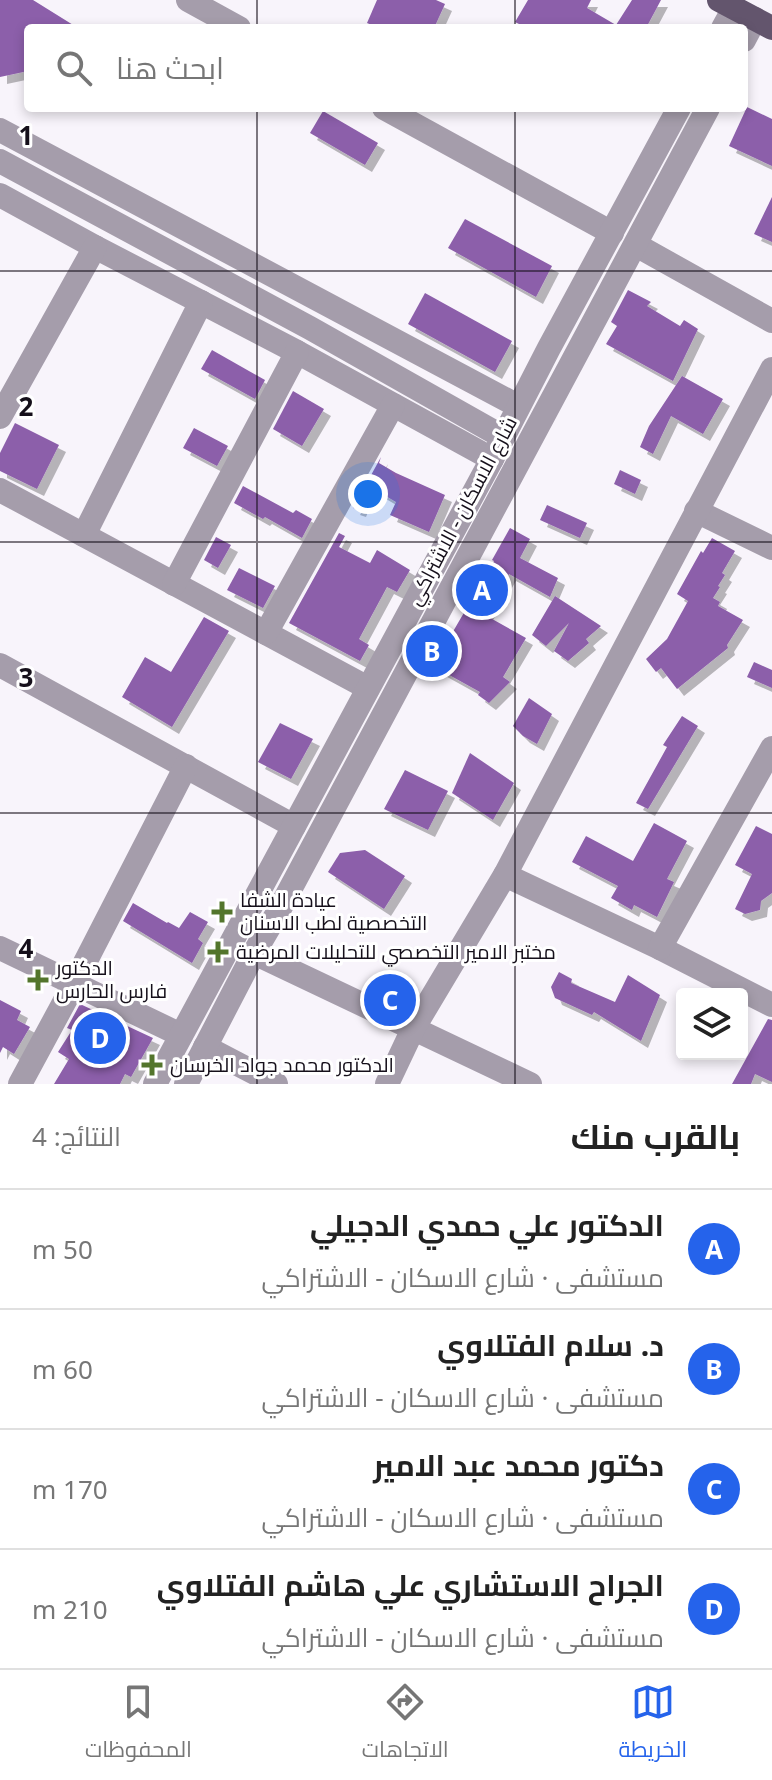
<!DOCTYPE html>
<html lang="ar">
<meta charset="utf-8">
<style>
body{margin:0;font-family:"Noto Sans",Cairo,sans-serif;background:#f2f2f2;color:#222;direction:rtl}
.controls{position:absolute;right:24px;bottom:24px;display:grid;overflow:hidden;border-radius:8px;box-shadow:0 4px 12px #0003}
.controls button{width:72px;height:72px;display:grid;place-items:center;padding:0;border:0;border-bottom:2px solid #e0e0e0;background:#fff;color:#222;font:40px sans-serif}
.you{position:absolute;left:368px;top:494px;width:28px;height:28px;margin:-20px;border:6px solid #fff;border-radius:50%;background:#1a73e8;box-shadow:0 0 0 12px #1a73e833}
.badge{display:grid;place-items:center;width:52px;height:52px;border-radius:50%;background:#2563eb;color:#fff;font-size:26px;font-weight:700}
.pin{position:absolute;translate:-50% -50%;border:4px solid #fff;box-shadow:0 2px 8px #0006}
.list{margin:0;padding:0;list-style:none}
h2{display:flex;justify-content:space-between;align-items:center;height:104px;margin:0;padding:0 32px;font-size:34px}
h2 small{font-size:26px;font-weight:400;color:#767676}
.list li{display:grid;grid-template-columns:52px 1fr auto;gap:24px;align-items:center;box-sizing:border-box;height:120px;padding:0 32px;border-top:2px solid #e0e0e0}
.list b{display:block;font-size:30px;white-space:nowrap}
.list p{margin:0;font-size:26px;white-space:nowrap;color:#767676}
.list em{font-size:26px;font-style:normal;color:#767676}
.icon{flex:none;width:44px;height:44px;fill:none;stroke:currentColor;stroke-width:2;stroke-linecap:round;stroke-linejoin:round}
.map{position:relative;flex:none;width:772px;height:1084px;overflow:hidden;direction:ltr}
.search{position:absolute;background:#fff;box-shadow:0 4px 12px #0003;left:24px;right:24px;top:24px;height:88px;display:flex;align-items:center;gap:20px;box-sizing:border-box;padding:0 28px;border-radius:8px;color:#767676;font-size:30px}
.sheet{height:584px;background:#fff}
nav{display:flex;justify-content:space-around;align-items:center;box-sizing:border-box;height:112px;border-top:2px solid #e0e0e0;background:#fff;font-size:22px;color:#767676}
nav a{display:grid;justify-items:center;gap:4px}
nav .on{color:#2563eb}
.map>svg:first-child{display:block}
.building{fill:#8c5eaa;filter:url(#shadow)}
.lines{fill:none;stroke-linecap:round;stroke-linejoin:round}
.minor{stroke:#a59dab;stroke-width:24}
.major{stroke:#63556d;stroke-width:24}
.grid{fill:none;stroke:#150f1a;stroke-width:2;stroke-opacity:0.55}
.poi-dot{fill:#53752c;stroke:#fff;stroke-width:3}
.labels{text-anchor:middle;stroke-width:6;stroke-linejoin:round;paint-order:stroke}
.street-label{font-size:20px;fill:#150f1a;stroke:#fff}
.poi-label{font-size:20px;fill:#150f1a;stroke:#fff;text-anchor:start}
.grid-label{font-size:26px;text-anchor:middle;font-weight:bold;fill:#150f1a;stroke:#fff;stroke-width:6;stroke-linejoin:round;paint-order:stroke}
</style>
<div class="map">
<svg width="772" height="1084" viewBox="0 0 772 1084">
<defs>
<filter id="shadow"><feDropShadow dx="7" dy="7" stdDeviation="0" flood-color="#0004"/></filter>
</defs>
<rect width="100%" height="100%" fill="#f8f4fb"/>
<g class="building">
<polygon points="0,0 33,0 78,28 28,28 28,71 0,77"/>
<polygon points="377,0 436,0 445,4 434,28 379,28 367,23"/>
<polygon points="528,0 591,0 587,8 616,25 632,0 661,0 646,28 527,28 515,22"/>
<polygon points="747,107 772,119 772,166 729,146"/>
<polygon points="323,111 378,143 365,165 310,133"/>
<polygon points="772,197 772,242 754,234"/>
<polygon points="465,219 552,266 536,297 448,248"/>
<polygon points="628,290 651,302 647,306 680,326 684,320 698,329 673,381 606,344 617,326 611,322"/>
<polygon points="425,293 512,341 495,372 408,324"/>
<polygon points="212,350 265,380 255,399 201,369"/>
<polygon points="682,376 723,399 703,434 671,416 653,454 640,447 649,426"/>
<polygon points="293,391 324,409 302,446 273,429"/>
<polygon points="15,423 59,445 37,489 0,471 0,453"/>
<polygon points="194,428 228,446 217,466 183,448"/>
<polygon points="381,457 379,463 396,473 445,495 429,532 390,515 396,502 369,486 359,510 353,508"/>
<polygon points="620,470 641,480 635,494 614,484"/>
<polygon points="243,486 293,513 296,510 312,519 302,538 265,517 263,519 234,503"/>
<polygon points="547,505 587,523 580,538 540,520"/>
<polygon points="510,528 530,539 520,558 558,578 550,597 509,574 485,615 526,638 503,677 510,682 489,703 478,695 480,692 433,666 494,561 492,560"/>
<polygon points="339,533 345,536 339,547 370,563 377,550 410,570 397,592 387,587 359,639 369,645 360,661 289,623"/>
<polygon points="216,537 231,545 218,568 204,560"/>
<polygon points="712,538 735,551 722,573 725,575 718,586 720,587 713,598 720,602 718,606 743,620 727,645 728,648 677,689 661,668 656,672 646,659 667,639 688,601 677,594 701,551 703,553"/>
<polygon points="239,568 275,586 263,608 227,590"/>
<polygon points="555,596 601,626 586,639 589,643 568,661 554,651 569,623 546,646 532,635"/>
<polygon points="204,617 229,631 172,727 122,697 145,657 171,672"/>
<polygon points="754,662 772,670 772,688 747,677"/>
<polygon points="529,698 552,714 537,744 523,736 513,726"/>
<polygon points="682,716 698,726 648,809 636,803 667,747 663,745"/>
<polygon points="280,723 313,739 291,779 258,762"/>
<polygon points="470,753 514,783 493,820 452,793"/>
<polygon points="405,770 448,791 428,830 384,809"/>
<polygon points="654,823 687,841 667,879 674,882 657,917 634,905 632,910 611,898 618,886 572,862 586,836 633,861"/>
<polygon points="756,826 772,834 772,893 761,901 760,910 745,914 735,909 752,874 735,865"/>
<polygon points="365,850 405,876 384,909 328,872 340,853"/>
<polygon points="133,903 167,923 168,922 179,928 190,912 208,922 198,939 203,943 192,963 123,921"/>
<polygon points="559,972 572,979 571,983 615,1002 628,975 660,995 641,1041 594,1012 592,1015 555,998 551,987"/>
<polygon points="0,1000 21,1011 17,1020 30,1027 14,1054 3,1047 0,1053"/>
<polygon points="80,1004 153,1038 131,1077 125,1074 120,1084 54,1084 69,1059 58,1052 72,1030 67,1028"/>
<polygon points="768,1019 772,1020 772,1082 755,1074 751,1084 732,1084"/>
</g>
<g class="lines">
<g class="minor">
<polyline points="188,0 239,28"/>
<polyline points="723,28 734,8"/>
<polyline points="744,40 755,19"/>
<polyline points="384,108 612,233"/>
<polyline points="0,130 518,406"/>
<polyline points="0,161 310,328 503,437"/>
<polyline points="0,195 95,247 297,352 492,459"/>
<polyline points="636,245 772,321"/>
<polyline points="0,417 95,247"/>
<polyline points="0,490 368,688"/>
<polyline points="696,511 772,548"/>
<polyline points="84,535 201,302"/>
<polyline points="174,584 297,352"/>
<polyline points="266,633 393,405"/>
<polyline points="0,665 294,826"/>
<polyline points="505,875 660,948 772,1005"/>
<polyline points="0,948 181,1035"/>
<polyline points="660,948 772,748"/>
<polyline points="254,953 530,1084"/>
<polyline points="205,1047 276,1084"/>
<polyline points="20,1084 74,984 186,766"/>
<polyline points="155,1084 492,459 549,348 679,108"/>
<polyline points="186,1084 254,953 278,912 708,108"/>
<polyline points="387,1084 413,1029 505,875 772,369"/>
</g>
<polyline class="major" points="719,0 772,28"/>
</g>
<path class="grid" d="M257,0V28M515,0V28M257,108V1084M515,108V1084M0,271H772M0,542H772M0,813H772"/>
<g class="poi-dot">
<path d="M218 900h8v8h8v8h-8v8h-8v-8h-8v-8h8z"/>
<path d="M214 940h8v8h8v8h-8v8h-8v-8h-8v-8h8z"/>
<path d="M34 968h8v8h8v8h-8v8h-8v-8h-8v-8h8z"/>
<path d="M148 1053h8v8h8v8h-8v8h-8v-8h-8v-8h8z"/>
</g>
<g class="labels">
<g class="street-label">
<text transform="translate(462 511) rotate(-62)" y="7">شارع الاسكان - الاشتراكي</text>
</g>
<g class="poi-label">
<text x="240" y="907">عيادة الشفا<tspan x="240" dy="23">التخصصية لطب الاسنان</tspan></text>
<text x="236" y="959">مختبر الامير التخصصي للتحليلات المرضية</text>
<text x="56" y="975">الدكتور<tspan x="56" dy="23">فارس الحارس</tspan></text>
<text x="170" y="1072">الدكتور محمد جواد الخرسان</text>
</g>
</g>
<g class="grid-label">
<text x="26" y="145">1</text>
<text x="26" y="416">2</text>
<text x="26" y="687">3</text>
<text x="26" y="958">4</text>
</g>
</svg>
<div class="controls">
<button><svg class="icon" aria-label="layers" viewBox="0 0 24 24"><path d="M12 4l9 5-9 5-9-5zM3 14l9 5 9-5"/></svg></button>
</div>
<div class="you"></div>
<div class="pin badge" style="left:482px;top:590px">A</div>
<div class="pin badge" style="left:432px;top:651px">B</div>
<div class="pin badge" style="left:390px;top:1000px">C</div>
<div class="pin badge" style="left:100px;top:1038px">D</div>
<div class="search"><svg class="icon" aria-label="search" viewBox="0 0 24 24"><circle cx="10" cy="10" r="6"/><path d="M15 15l6 6"/></svg>ابحث هنا</div>
</div>
<section class="sheet">
<h2>بالقرب منك<small>النتائج: 4</small></h2>
<ul class="list">
<li><span class="badge">A</span><div><b>الدكتور علي حمدي الدجيلي</b><p>مستشفى · شارع الاسكان - الاشتراكي</p></div><em>50 m</em></li>
<li><span class="badge">B</span><div><b>د. سلام الفتلاوي</b><p>مستشفى · شارع الاسكان - الاشتراكي</p></div><em>60 m</em></li>
<li><span class="badge">C</span><div><b>دكتور محمد عبد الامير</b><p>مستشفى · شارع الاسكان - الاشتراكي</p></div><em>170 m</em></li>
<li><span class="badge">D</span><div><b>الجراح الاستشاري علي هاشم الفتلاوي</b><p>مستشفى · شارع الاسكان - الاشتراكي</p></div><em>210 m</em></li>
</ul>
</section>
<nav>
<a class="on"><svg class="icon" aria-label="map" viewBox="0 0 24 24"><path d="M3 6l6-2 6 2 6-2v14l-6 2-6-2-6 2zM9 4v14M15 6v14"/></svg>الخريطة</a>
<a><svg class="icon" aria-label="directions" viewBox="0 0 24 24"><path d="M12 3l9 9-9 9-9-9zM9 14v-3h6M13 9l2 2-2 2"/></svg>الاتجاهات</a>
<a><svg class="icon" aria-label="saved" viewBox="0 0 24 24"><path d="M7 4h10v16l-5-4-5 4z"/></svg>المحفوظات</a>
</nav>
